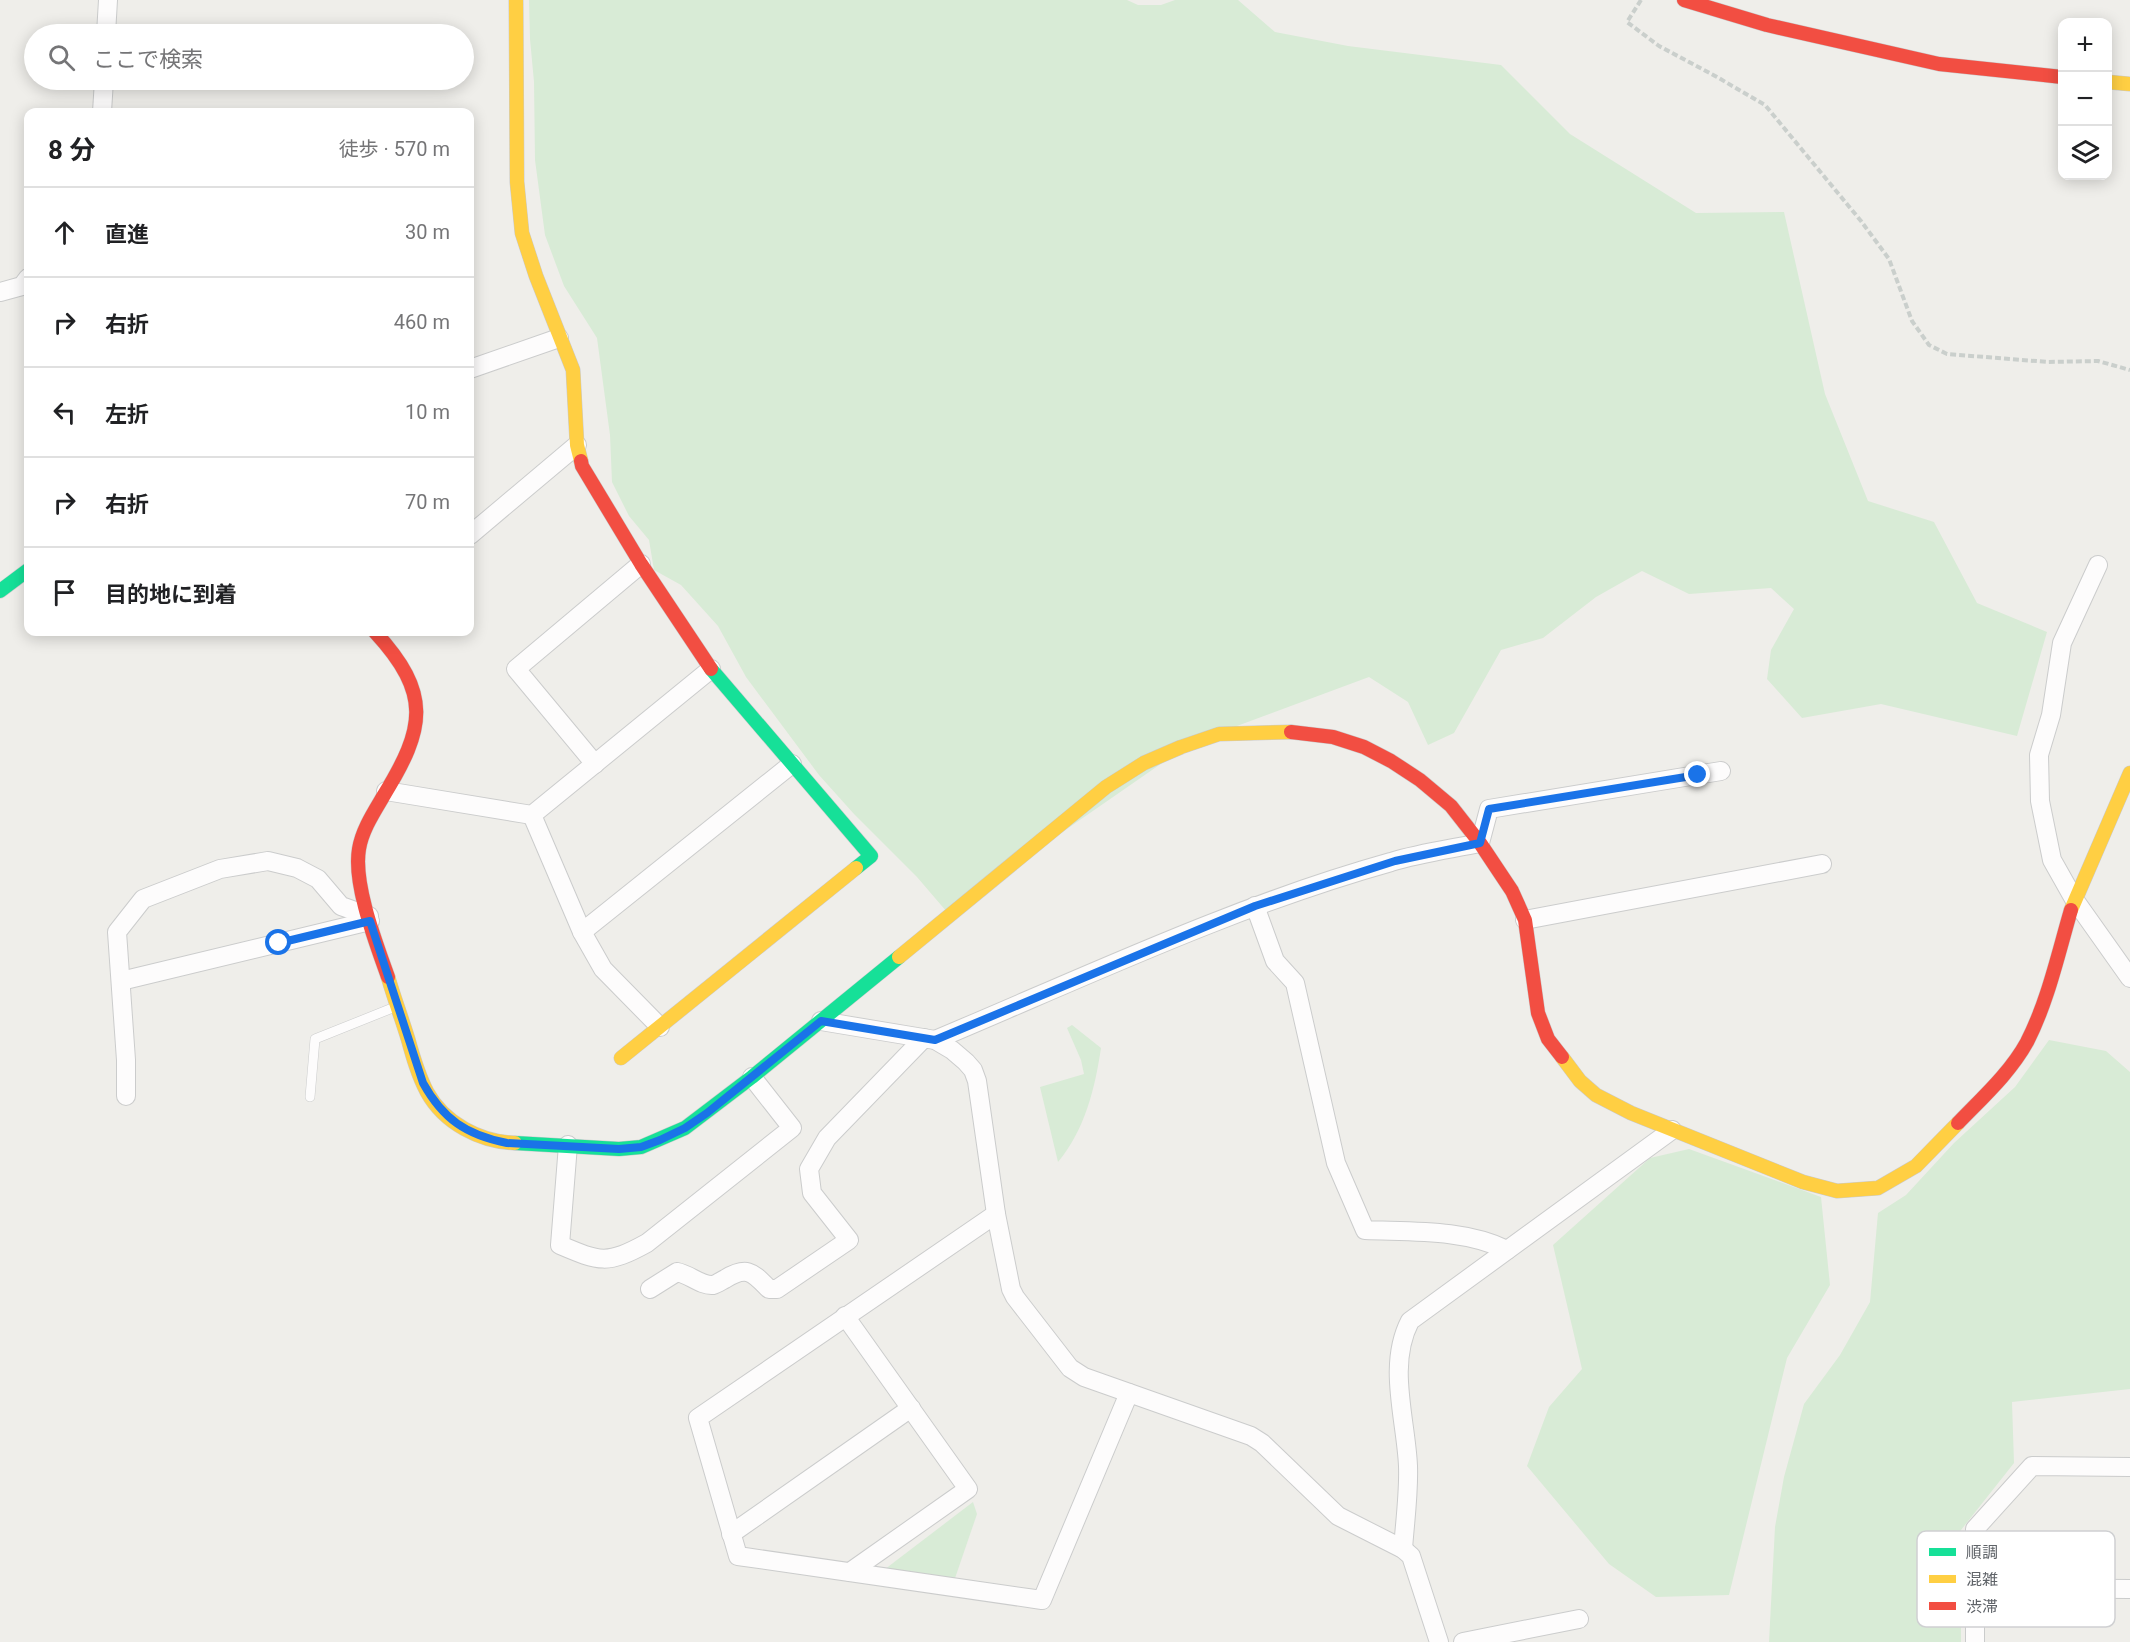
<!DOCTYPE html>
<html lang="ja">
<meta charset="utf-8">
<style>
body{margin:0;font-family:Roboto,"Noto Sans JP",sans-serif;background:#f6f6f6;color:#202124}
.controls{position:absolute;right:18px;top:18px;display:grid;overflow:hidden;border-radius:12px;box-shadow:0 3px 15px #0003}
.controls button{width:54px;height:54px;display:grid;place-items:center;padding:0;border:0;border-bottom:2px solid #e0e0e0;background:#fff;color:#202124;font:30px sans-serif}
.stop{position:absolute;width:18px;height:18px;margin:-14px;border:4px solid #1a73e8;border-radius:50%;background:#fff}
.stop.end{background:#1a73e8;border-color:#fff;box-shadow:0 2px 6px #0008}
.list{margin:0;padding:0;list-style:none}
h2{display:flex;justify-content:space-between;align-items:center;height:78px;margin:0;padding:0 24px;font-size:26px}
h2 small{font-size:20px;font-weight:400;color:#757577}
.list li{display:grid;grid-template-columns:39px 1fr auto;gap:18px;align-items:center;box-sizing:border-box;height:90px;padding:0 24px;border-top:2px solid #e0e0e0}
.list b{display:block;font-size:22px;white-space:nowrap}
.list em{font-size:20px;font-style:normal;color:#757577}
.icon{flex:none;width:33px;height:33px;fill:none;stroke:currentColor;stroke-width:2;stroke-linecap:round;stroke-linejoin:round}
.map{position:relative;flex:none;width:2130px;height:1642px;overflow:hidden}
.search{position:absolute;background:#fff;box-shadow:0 3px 15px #0003;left:24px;top:24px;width:450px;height:66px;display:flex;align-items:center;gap:15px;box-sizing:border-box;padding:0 21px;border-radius:33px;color:#757577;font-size:22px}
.panel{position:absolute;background:#fff;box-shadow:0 3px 15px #0003;left:24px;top:108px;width:450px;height:528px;border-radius:12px}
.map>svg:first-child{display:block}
.green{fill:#d8ebd6}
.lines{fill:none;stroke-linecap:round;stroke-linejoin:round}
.lane-casing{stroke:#cbcccc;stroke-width:10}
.street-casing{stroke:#cbcccc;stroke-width:20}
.fast-casing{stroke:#cacacb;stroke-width:15}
.slow-casing{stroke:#cacacb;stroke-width:15}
.jam-casing{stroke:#cacacb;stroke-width:15}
.path{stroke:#cacfcc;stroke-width:4;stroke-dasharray:6 3;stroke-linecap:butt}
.lane{stroke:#fdfcfc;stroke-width:9}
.street{stroke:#fdfcfc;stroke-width:18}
.fast{stroke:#16e098;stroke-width:14}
.slow{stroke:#ffcf43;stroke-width:14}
.jam{stroke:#f24e42;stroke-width:14}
.route{stroke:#1a73e8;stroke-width:8}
.key{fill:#fff;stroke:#cfd0d2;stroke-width:1.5}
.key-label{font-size:16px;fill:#5f6368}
</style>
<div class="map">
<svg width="2130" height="1642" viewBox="0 0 2130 1642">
<rect width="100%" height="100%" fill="#efeeea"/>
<g class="green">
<polygon points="529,0 1127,0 1138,5 1161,5 1175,0 1238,0 1275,32 1348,46 1501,65 1570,134 1696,213 1784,212 1825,394 1868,501 1934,522 1977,603 2047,632 2017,736 1881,704 1802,718 1767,679 1771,650 1794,609 1771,588 1689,594 1642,571 1596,597 1543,638 1501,650 1454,733 1428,745 1408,702 1369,677 1191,743 947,912 917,877 854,814 819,775 746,677 718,626 681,585 654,570 649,540 629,516 612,482 610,435 597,338 564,286 545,235 535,160 534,82 530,39"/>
<path d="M1072,1025L1101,1048C1095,1088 1085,1130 1058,1162L1040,1087L1084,1074L1081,1060L1067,1028Z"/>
<polygon points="2049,1040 2106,1051 2130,1072 2130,1389 2012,1402 2014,1463 1961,1530 1961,1642 1769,1642 1775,1527 1784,1477 1804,1404 1840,1355 1870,1302 1878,1213 1906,1195 1954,1143 2015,1087"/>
<polygon points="1689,1149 1821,1197 1830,1285 1787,1358 1729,1595 1656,1597 1609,1564 1527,1466 1549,1407 1582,1369 1553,1245 1650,1158"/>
<polygon points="973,1502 977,1514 952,1587 876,1576"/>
</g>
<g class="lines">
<g class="lane-casing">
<polyline id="lane" points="310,1097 315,1039 395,1007"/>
</g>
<g class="street-casing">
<g id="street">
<polyline points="106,34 108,0"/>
<polyline points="102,112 104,80"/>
<polyline points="0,292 22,286 28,278"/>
<polyline points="470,369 559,338"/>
<polyline points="470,535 577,445"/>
<polyline points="2098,565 2062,643 2051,715 2039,755 2040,801 2052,860 2074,899 2130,978"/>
<polyline points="595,764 516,669 641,564"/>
<polyline points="386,791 532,815 711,669"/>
<polyline points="532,815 582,932 603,969 660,1027"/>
<path d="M1255,906L1275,961L1295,983L1336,1163L1365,1230C1412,1232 1464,1229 1507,1250"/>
<polyline points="1525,920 1822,864"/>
<polyline points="582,932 792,764"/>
<polyline points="121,981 370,921"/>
<polyline points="821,1021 935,1040 952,1050 966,1062 973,1070 977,1081 996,1214 1011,1289 1015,1297 1070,1368 1084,1377 1251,1436 1262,1443 1338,1516 1403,1549 1411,1556 1439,1642"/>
<path d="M935,1040C1085,977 1234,906 1391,862C1420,853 1451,849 1480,843L1489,809L1721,771"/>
<polyline points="126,1096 126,1060 117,932 143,899 220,869 268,861 297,868 318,879 341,906 369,916"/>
<path d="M568,1145L560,1245C600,1262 607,1265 647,1243L792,1128L752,1077"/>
<polyline points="996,1214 698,1418 738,1556 1042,1600 1129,1393"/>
<path d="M650,1289L677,1272C689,1274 701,1286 713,1285C717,1284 721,1281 725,1279C748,1265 753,1273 769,1289H777L849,1240L812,1193L809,1169L827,1138L924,1038"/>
<polyline points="845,1316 968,1489 850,1572"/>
<polyline points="731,1534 911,1408"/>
<path d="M1403,1549C1405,1521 1409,1493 1408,1466C1406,1419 1387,1365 1410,1321L1672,1130"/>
<polyline points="1976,1588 2130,1589"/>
<polyline points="1463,1642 1579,1619"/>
<polyline points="1975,1642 1975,1529 2032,1466 2130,1467"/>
</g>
</g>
<g class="fast-casing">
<g id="fast">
<polyline points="0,591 28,570"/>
<polyline points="711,669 871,856 856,868"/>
<polyline points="515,1143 619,1149 641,1147 685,1128 752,1077 899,957"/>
</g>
</g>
<g class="slow-casing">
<g id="slow">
<polyline points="516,0 517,182 522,233 536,276 573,370 577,445 581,461"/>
<polyline points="2108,82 2130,84"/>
<polyline points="2071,910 2130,773"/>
<polyline points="899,957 1106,787 1144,763 1181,747 1219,734 1291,732"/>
<path d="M388,977C394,998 402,1019 408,1039C413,1057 418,1075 427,1092C444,1123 480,1142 515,1143"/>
<polyline points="1562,1057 1580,1081 1596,1095 1631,1113 1803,1182 1837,1191 1878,1188 1916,1166 1958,1123"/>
<polyline points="621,1058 856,868"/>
</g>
</g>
<g class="jam-casing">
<g id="jam">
<polyline points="1684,0 1767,25 1939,64 2062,77"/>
<polyline points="581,461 582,466 641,564 711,669"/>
<path d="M375,632C432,694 425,728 384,795C374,812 362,830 359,849C353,884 376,943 388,977"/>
<polyline points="1291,732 1333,737 1364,747 1391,761 1420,780 1451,806 1480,843 1512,891 1525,920 1538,1013 1548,1039 1562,1057"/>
<path d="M1958,1123C1982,1098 2010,1073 2027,1042C2048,1001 2058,954 2071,910"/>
</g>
</g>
<polyline class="path" points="1641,0 1627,22 1659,46 1717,77 1765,105 1861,221 1889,259 1912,321 1929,345 1947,354 2048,362 2098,361 2130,370"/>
<use href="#lane" class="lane"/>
<use href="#street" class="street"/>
<use href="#fast" class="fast"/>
<use href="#slow" class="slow"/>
<use href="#jam" class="jam"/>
</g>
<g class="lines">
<path class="route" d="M279,943L370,921L423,1083C443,1119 466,1135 507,1143L619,1149L641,1147L660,1140L685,1128L707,1113L821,1021L935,1040L1255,906L1395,861L1480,843L1489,809L1698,775"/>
</g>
<rect x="1917" y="1531" width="198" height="96" rx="9" class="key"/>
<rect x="1929" y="1548" width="27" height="8" fill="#16e098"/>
<rect x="1929" y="1575" width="27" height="8" fill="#ffcf43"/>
<rect x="1929" y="1602" width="27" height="8" fill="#f24e42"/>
<g class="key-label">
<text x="1966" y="1558">順調</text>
<text x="1966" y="1585">混雑</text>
<text x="1966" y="1612">渋滞</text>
</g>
</svg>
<div class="controls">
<button>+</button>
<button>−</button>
<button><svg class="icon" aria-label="layers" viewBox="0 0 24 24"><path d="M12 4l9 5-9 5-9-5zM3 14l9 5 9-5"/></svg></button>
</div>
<div class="stop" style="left:279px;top:943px"></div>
<div class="stop end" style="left:1698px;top:775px"></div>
<div class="search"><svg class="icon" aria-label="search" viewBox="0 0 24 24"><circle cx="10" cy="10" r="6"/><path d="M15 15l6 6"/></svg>ここで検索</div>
<section class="panel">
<h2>8 分<small>徒歩 · 570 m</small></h2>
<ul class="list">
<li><svg class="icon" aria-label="ahead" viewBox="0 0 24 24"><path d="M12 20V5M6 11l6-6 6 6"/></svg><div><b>直進</b></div><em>30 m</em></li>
<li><svg class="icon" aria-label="right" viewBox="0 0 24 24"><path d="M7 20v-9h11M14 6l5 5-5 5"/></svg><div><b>右折</b></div><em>460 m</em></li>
<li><svg class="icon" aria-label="left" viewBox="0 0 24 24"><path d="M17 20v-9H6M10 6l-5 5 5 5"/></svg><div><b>左折</b></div><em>10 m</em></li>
<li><svg class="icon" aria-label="right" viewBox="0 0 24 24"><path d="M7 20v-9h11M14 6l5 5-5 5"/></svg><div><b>右折</b></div><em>70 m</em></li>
<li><svg class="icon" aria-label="arrive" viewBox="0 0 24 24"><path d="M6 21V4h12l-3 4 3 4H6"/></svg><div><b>目的地に到着</b></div></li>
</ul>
</section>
</div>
